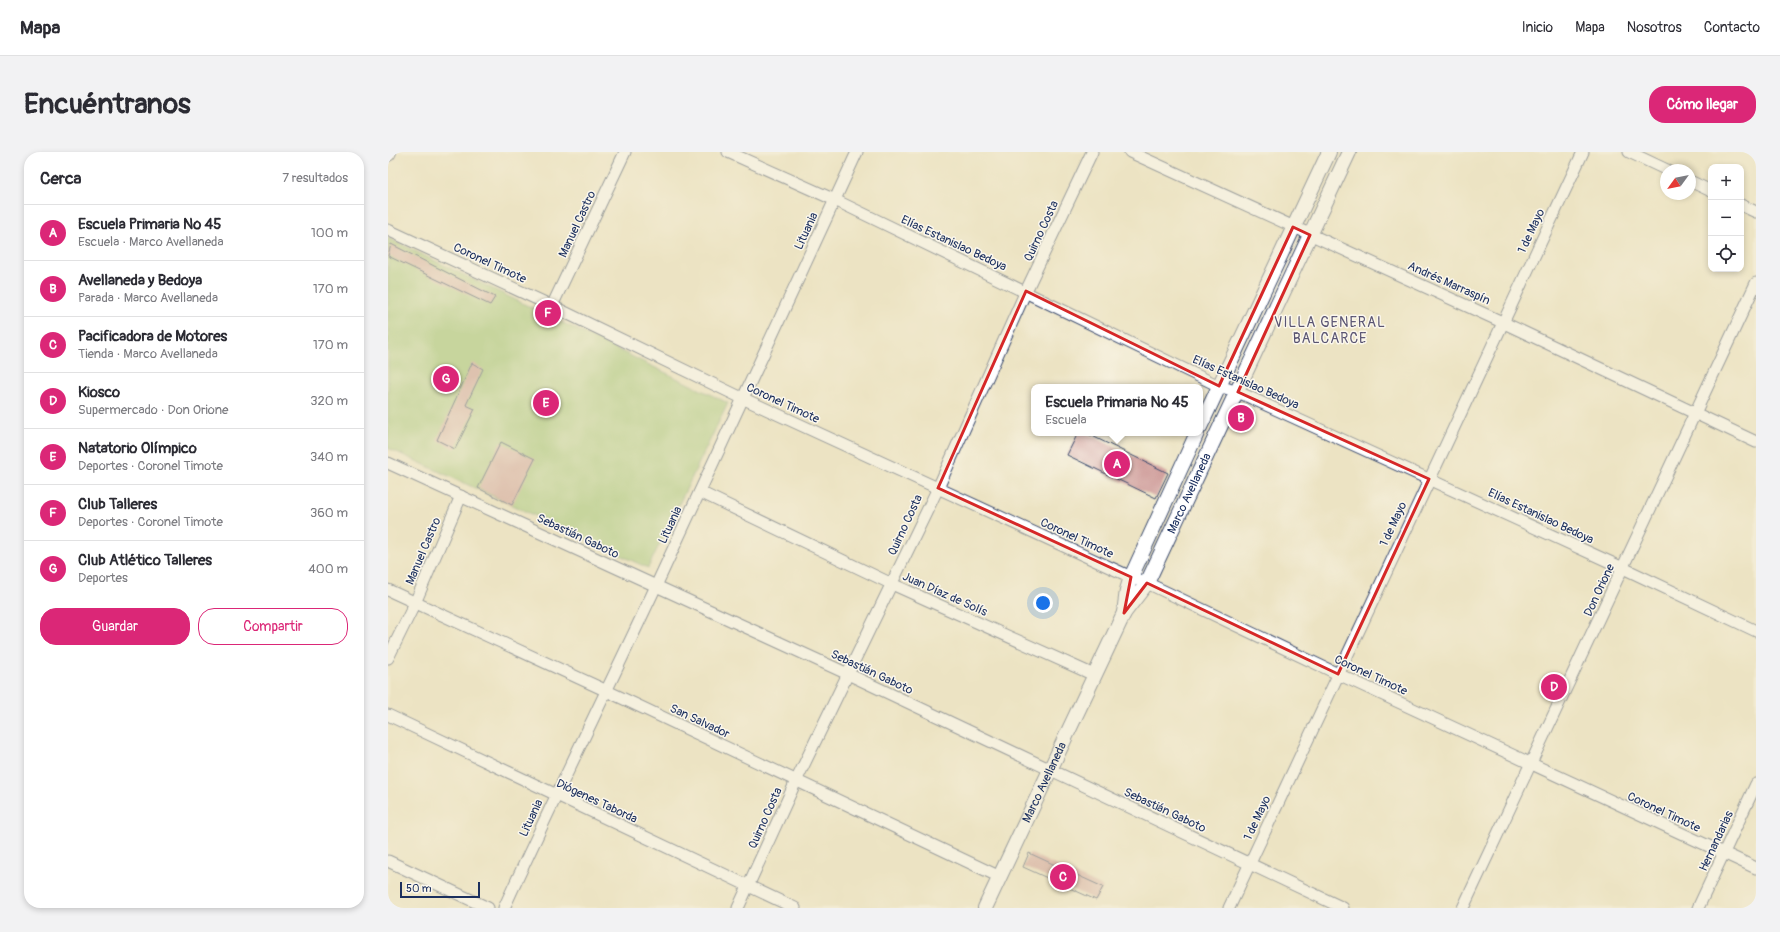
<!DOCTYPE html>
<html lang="es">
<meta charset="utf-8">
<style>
body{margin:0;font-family:Pangolin,sans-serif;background:#f2f2f3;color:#2b2b33}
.controls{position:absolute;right:12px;top:12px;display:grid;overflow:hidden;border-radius:8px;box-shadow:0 2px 6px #0003}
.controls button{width:36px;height:36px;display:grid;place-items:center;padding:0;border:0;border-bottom:1px solid #e1e1e2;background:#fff;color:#2b2b33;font:20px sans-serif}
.compass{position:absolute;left:1272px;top:12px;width:36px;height:36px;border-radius:50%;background:#fff;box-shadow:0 2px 6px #0003;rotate:237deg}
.scale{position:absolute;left:12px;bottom:10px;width:80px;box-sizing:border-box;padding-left:4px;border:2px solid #1b2f5e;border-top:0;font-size:11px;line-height:14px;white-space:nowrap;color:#1b2f5e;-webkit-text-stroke:3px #fbf7ec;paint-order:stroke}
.you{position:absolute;left:655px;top:451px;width:14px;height:14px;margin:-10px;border:3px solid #fff;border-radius:50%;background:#1a73e8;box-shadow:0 0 0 6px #1a73e833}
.badge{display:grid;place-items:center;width:26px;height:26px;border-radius:50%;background:#db2777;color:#fff;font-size:13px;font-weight:700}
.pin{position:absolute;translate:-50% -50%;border:2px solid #fff;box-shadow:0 1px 4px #0006}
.popup{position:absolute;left:643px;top:232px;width:172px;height:52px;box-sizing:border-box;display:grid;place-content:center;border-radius:8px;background:#fff;filter:drop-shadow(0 1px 3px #0005);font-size:13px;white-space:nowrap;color:#7c7c81}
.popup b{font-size:15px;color:#2b2b33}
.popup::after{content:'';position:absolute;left:50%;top:100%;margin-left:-8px;border:8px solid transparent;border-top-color:#fff}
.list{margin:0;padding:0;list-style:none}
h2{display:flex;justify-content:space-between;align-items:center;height:52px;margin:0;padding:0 16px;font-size:17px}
h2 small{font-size:13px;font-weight:400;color:#7c7c81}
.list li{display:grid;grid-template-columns:26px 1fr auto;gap:12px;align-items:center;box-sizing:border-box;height:56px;padding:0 16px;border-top:1px solid #e1e1e2}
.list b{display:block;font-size:15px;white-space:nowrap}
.list p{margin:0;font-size:13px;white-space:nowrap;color:#7c7c81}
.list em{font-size:13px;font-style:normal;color:#7c7c81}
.actions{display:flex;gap:8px;padding:12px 16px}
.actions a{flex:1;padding:9px 0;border:1px solid #db2777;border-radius:16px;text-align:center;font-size:14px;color:#db2777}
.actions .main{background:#db2777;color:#fff}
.icon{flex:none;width:22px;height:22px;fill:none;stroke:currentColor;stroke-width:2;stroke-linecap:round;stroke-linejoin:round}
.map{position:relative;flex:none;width:1368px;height:756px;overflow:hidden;border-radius:16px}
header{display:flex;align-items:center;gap:24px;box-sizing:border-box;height:56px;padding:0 20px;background:#fff;border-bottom:1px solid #e1e1e2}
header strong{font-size:19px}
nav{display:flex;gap:22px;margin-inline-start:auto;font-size:14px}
.intro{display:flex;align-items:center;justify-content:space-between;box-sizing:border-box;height:96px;padding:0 24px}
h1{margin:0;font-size:28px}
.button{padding:10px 18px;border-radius:16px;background:#db2777;color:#fff;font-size:14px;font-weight:700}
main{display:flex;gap:24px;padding:0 24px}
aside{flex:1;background:#fff;border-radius:16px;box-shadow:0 2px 6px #0003}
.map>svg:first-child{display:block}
.green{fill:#99c36f;stroke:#5a7966}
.building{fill:#cd9997}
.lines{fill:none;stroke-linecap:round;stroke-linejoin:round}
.minor-casing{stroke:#3a4a6d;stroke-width:13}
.tertiary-casing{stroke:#3a4a6d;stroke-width:16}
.minor{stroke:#fff;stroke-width:11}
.tertiary{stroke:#fff;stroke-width:14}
.marked{fill:none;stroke:#d62828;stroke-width:3;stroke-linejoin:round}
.labels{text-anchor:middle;stroke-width:3;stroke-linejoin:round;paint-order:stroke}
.street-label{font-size:12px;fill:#1b2f5e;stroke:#fbf7ec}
.quarter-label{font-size:14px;letter-spacing:1px;fill:#595472;stroke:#fbf7ec}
</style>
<header>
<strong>Mapa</strong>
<nav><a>Inicio</a><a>Mapa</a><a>Nosotros</a><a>Contacto</a></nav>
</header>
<div class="intro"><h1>Encuéntranos</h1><a class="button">Cómo llegar</a></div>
<main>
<aside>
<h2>Cerca<small>7 resultados</small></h2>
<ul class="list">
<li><span class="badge">A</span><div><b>Escuela Primaria Nº 45</b><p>Escuela · Marco Avellaneda</p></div><em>100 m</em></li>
<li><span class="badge">B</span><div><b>Avellaneda y Bedoya</b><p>Parada · Marco Avellaneda</p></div><em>170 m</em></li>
<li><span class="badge">C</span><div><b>Pacificadora de Motores</b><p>Tienda · Marco Avellaneda</p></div><em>170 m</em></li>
<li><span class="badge">D</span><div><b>Kiosco</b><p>Supermercado · Don Orione</p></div><em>320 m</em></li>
<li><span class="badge">E</span><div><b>Natatorio Olímpico</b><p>Deportes · Coronel Timote</p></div><em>340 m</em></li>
<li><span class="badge">F</span><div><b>Club Talleres</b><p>Deportes · Coronel Timote</p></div><em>360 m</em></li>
<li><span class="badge">G</span><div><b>Club Atlético Talleres</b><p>Deportes</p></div><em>400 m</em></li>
</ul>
<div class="actions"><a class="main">Guardar</a><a>Compartir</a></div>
</aside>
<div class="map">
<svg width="1368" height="756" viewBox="0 0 1368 756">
<rect width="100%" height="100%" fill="#fbf7ec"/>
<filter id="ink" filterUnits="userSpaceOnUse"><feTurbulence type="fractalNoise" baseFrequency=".025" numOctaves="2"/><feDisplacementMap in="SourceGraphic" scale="8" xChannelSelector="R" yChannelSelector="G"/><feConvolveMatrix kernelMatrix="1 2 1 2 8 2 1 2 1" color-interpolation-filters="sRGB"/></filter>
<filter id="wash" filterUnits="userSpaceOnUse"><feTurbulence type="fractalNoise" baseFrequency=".012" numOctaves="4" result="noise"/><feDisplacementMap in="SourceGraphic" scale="16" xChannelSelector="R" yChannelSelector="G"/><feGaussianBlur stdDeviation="0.9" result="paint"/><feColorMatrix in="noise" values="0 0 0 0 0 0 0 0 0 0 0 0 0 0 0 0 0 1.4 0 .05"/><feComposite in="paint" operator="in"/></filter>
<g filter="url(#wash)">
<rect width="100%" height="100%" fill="#ece3c3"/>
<polygon class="green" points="0,86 340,251 260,416 0,296"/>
<g id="blocks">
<g class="building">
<polygon points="3,92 107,145 102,153 0,104"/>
<polygon points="84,211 95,217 78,253 87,257 67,297 49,288"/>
<polygon points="690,281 698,281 780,321 768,346 679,303"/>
<polygon points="113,290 147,307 124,353 90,336"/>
<polygon points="641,701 715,735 708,748 635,715"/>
</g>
</g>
</g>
<g filter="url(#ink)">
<use href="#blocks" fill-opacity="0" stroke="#3a4a6d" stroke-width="1"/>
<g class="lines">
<g class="minor-casing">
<g id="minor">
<polyline points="340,0 447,48 831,234 850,240 1235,416 1368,479"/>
<polyline points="742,0 1114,170 1368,290"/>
<polyline points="1241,0 1279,18"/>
<polyline points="1302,29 1323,39"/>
<polyline points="1353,53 1368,60"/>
<polyline points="0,78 164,154 354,246 743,425 759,431 950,522 1368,716"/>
<polyline points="164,154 237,0"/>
<polyline points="0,311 460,522 955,756"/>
<polyline points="312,340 504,432 706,523"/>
<polyline points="0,438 219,539 612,725"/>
<polyline points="0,506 27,451 73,344"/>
<polyline points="0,563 407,756"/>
<polyline points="0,709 100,756"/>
<path d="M116,756C165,648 218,541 268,434C336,290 402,145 469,0"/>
<polyline points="350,756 408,629 550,336 638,139 704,0"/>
<polyline points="841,756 1195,0"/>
<polyline points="1075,756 1368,131"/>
<polyline points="1310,756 1368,632"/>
</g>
</g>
<g class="tertiary-casing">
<g id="tertiary">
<polyline points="0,2 1,0"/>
<polyline points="812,275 941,0"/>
<polyline points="736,461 739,438 743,425 809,281"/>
<path id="s1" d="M597,756L736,461L759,431L961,0"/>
</g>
</g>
<use href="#minor" class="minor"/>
<use href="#tertiary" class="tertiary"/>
</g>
</g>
<path d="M0 0H1368V756H0ZM905,75L922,83L850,240L1041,327L950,522L759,431L736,461L743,425L550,336L638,139L831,234Z" fill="#ece3c3" fill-opacity=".55" fill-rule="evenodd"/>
<path class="marked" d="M905,75L922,83L850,240L1041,327L950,522L759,431L736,461L743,425L550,336L638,139L831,234Z"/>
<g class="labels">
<g class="street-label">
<text transform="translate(189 72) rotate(-65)" y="4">Manuel Castro</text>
<text transform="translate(418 79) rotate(-65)" y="4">Lituania</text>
<text transform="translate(653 79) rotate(-65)" y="4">Quirno Costa</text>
<text transform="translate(1143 79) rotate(-65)" y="4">1 de Mayo</text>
<text transform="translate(566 91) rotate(25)" y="4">Elías Estanislao Bedoya</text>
<text transform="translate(102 111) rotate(25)" y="4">Coronel Timote</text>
<text transform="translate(1061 131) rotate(24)" y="4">Andrés Marraspín</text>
<text transform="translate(858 230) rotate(24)" y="4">Elías Estanislao Bedoya</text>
<text transform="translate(395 251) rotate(25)" y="4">Coronel Timote</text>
<text dy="4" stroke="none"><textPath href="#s1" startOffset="463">Marco Avellaneda</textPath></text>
<text transform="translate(1153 364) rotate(25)" y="4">Elías Estanislao Bedoya</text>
<text transform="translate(1005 372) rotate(-65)" y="4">1 de Mayo</text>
<text transform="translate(282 373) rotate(-65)" y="4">Lituania</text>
<text transform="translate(517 373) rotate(-65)" y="4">Quirno Costa</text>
<text transform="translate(190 384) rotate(25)" y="4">Sebastián Gaboto</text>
<text transform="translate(689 386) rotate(25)" y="4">Coronel Timote</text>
<text transform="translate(35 399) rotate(-67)" y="4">Manuel Castro</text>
<text transform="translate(1211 438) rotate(-65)" y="4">Don Orione</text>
<text transform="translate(557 442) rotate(24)" y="4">Juan Díaz de Solís</text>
<text transform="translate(484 520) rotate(25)" y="4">Sebastián Gaboto</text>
<text transform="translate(983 523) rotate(25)" y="4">Coronel Timote</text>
<text transform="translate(312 569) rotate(25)" y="4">San Salvador</text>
<text dy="4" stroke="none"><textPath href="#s1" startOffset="139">Marco Avellaneda</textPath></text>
<text transform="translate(209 649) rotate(25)" y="4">Diógenes Taborda</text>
<text transform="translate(777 658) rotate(25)" y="4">Sebastián Gaboto</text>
<text transform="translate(1276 660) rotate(25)" y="4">Coronel Timote</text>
<text transform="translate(143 666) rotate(-65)" y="4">Lituania</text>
<text transform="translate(377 666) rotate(-66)" y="4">Quirno Costa</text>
<text transform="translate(869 666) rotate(-65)" y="4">1 de Mayo</text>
<text transform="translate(1328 689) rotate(-65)" y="4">Hernandarias</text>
</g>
<g class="quarter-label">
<text x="942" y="175">VILLA GENERAL<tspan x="942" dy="16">BALCARCE</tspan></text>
</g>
</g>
</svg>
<div class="controls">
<button>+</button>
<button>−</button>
<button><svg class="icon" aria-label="locate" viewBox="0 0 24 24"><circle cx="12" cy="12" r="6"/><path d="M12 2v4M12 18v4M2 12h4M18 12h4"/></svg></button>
</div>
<svg class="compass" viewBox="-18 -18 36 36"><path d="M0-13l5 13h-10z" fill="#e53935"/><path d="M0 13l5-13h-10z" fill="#7c7c81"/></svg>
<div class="scale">50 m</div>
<div class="you"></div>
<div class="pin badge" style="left:729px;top:312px">A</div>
<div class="popup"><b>Escuela Primaria Nº 45</b>Escuela</div>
<div class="pin badge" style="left:853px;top:266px">B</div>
<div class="pin badge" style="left:675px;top:725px">C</div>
<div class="pin badge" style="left:1166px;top:535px">D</div>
<div class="pin badge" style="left:158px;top:251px">E</div>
<div class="pin badge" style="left:160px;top:161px">F</div>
<div class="pin badge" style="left:58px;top:227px">G</div>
</div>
</main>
